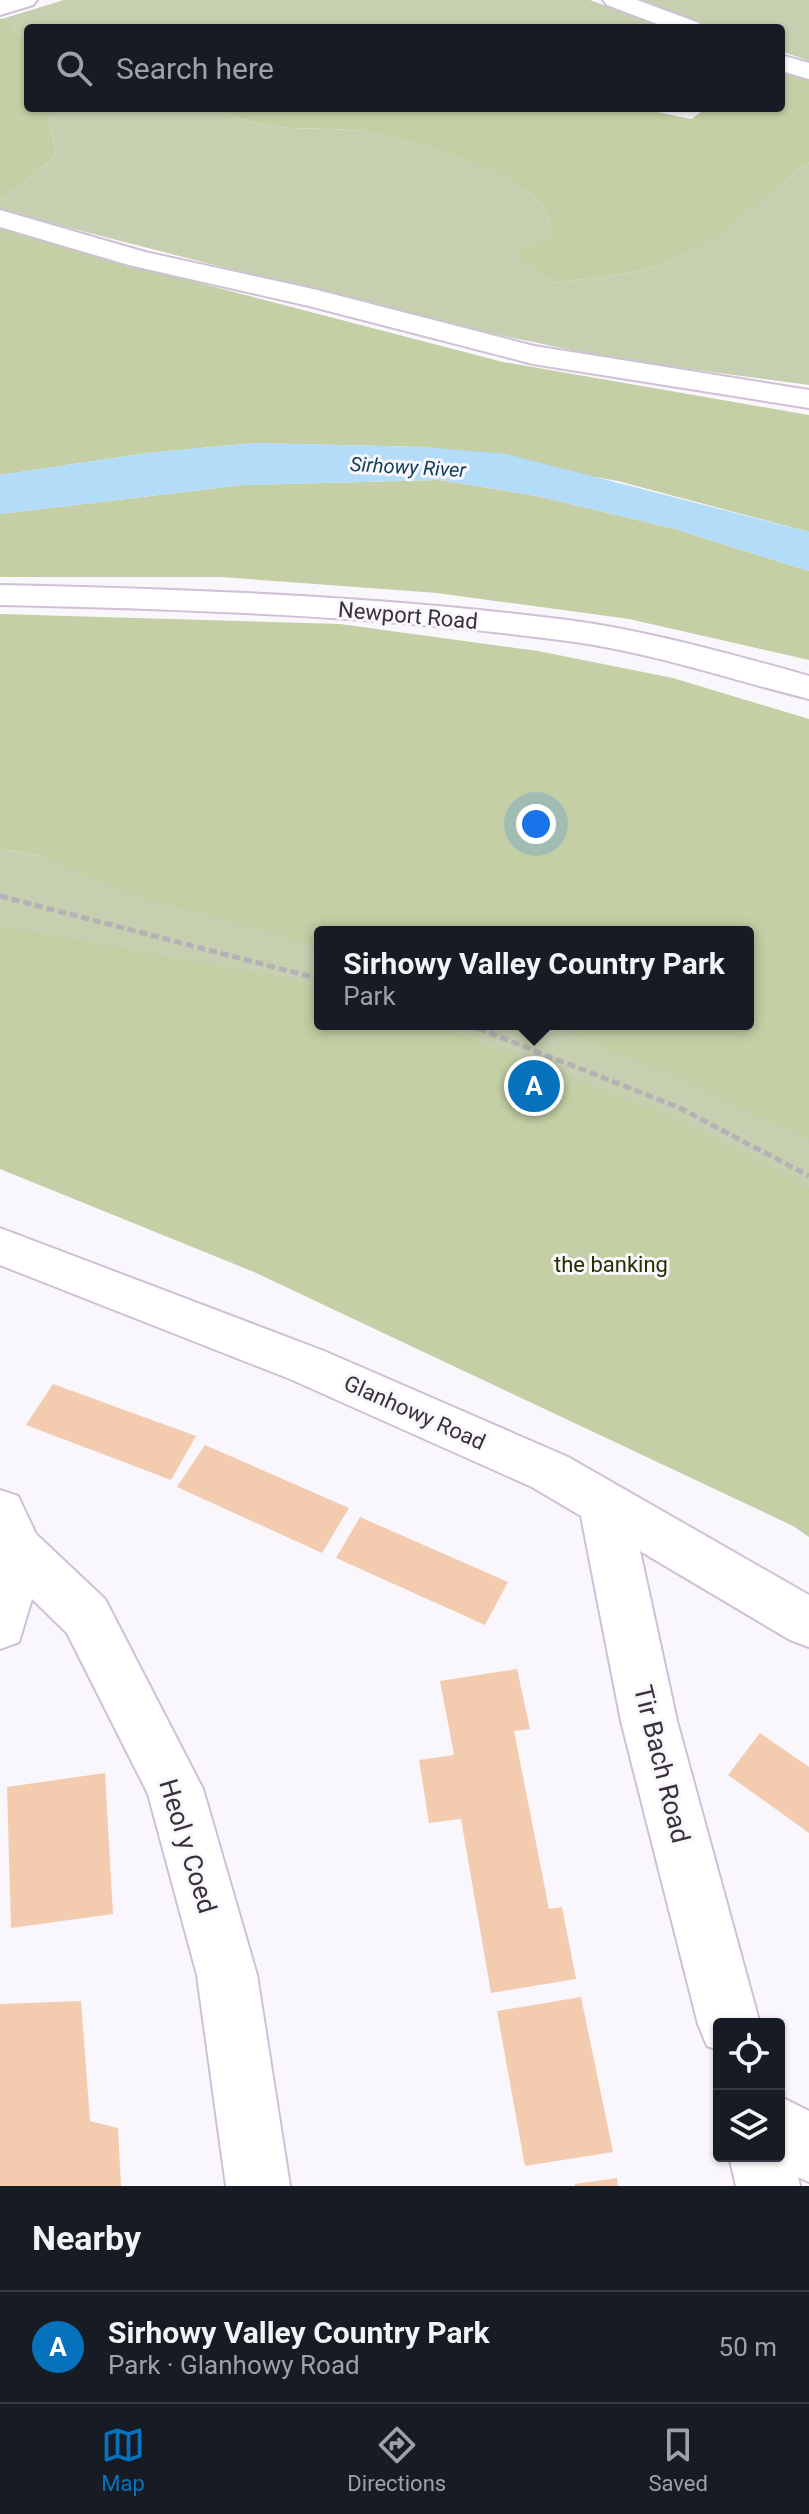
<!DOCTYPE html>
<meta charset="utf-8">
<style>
body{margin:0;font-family:Roboto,sans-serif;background:#242831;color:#f1f3f6}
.controls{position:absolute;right:24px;bottom:24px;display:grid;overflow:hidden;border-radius:8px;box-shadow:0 2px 6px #0004}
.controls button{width:72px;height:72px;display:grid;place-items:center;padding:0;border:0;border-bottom:2px solid #363941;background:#171b24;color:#f1f3f6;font:40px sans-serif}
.you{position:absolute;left:536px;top:824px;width:28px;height:28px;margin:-20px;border:6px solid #fff;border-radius:50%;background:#1a73e8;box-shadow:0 0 0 12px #1a73e833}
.badge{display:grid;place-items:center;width:52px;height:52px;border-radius:50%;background:#0672bd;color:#fff;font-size:26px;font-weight:700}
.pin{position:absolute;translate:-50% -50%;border:4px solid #fff;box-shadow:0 2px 8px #0006}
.popup{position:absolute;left:314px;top:926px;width:440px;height:104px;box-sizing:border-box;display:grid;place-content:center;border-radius:8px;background:#171b24;filter:drop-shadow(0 2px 6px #0005);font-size:26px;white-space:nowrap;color:#9ea1a6}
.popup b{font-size:30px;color:#f1f3f6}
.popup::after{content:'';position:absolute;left:50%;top:100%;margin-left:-16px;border:16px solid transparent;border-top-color:#171b24}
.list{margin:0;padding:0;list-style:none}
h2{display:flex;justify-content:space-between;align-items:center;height:104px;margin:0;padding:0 32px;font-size:34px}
h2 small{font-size:26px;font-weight:400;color:#9ea1a6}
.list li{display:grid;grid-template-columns:52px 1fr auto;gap:24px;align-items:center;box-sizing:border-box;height:112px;padding:0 32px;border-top:2px solid #363941}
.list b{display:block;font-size:30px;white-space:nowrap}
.list p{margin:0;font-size:26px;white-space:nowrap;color:#9ea1a6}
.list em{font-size:26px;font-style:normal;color:#9ea1a6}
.icon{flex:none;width:44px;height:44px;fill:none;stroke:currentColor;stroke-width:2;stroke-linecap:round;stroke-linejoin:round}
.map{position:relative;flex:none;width:809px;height:2186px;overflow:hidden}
.search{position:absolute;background:#171b24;box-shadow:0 2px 6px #0004;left:24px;right:24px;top:24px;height:88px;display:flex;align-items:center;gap:20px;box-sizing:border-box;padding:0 28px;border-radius:8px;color:#9ea1a6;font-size:30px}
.sheet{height:216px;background:#171b24}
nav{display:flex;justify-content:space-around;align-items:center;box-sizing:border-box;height:112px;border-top:2px solid #363941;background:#171b24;font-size:22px;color:#9ea1a6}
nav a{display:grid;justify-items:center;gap:4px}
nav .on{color:#0672bd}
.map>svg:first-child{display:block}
.green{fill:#c6cfb0}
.forest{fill:#c4cfa5}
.water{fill:#b2dcf8}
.building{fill:#f3cbaf}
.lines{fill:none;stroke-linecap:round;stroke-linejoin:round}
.minor-casing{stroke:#cfc0d6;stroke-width:4}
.secondary-casing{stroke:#cfc0d6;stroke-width:4}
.path{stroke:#b5b1b7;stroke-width:5;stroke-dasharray:8 4;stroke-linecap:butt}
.minor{fill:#fff;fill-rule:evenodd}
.secondary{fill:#fff;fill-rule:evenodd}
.labels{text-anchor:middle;stroke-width:6;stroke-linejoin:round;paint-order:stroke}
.far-water-label{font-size:20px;font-style:italic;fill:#0e425e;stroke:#faf7fc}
.street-label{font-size:22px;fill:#38323b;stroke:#faf7fc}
.park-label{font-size:22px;fill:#252e00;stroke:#faf7fc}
.near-street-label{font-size:26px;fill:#38323b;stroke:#faf7fc}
</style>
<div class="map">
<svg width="809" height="2186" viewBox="0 0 809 2186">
<rect width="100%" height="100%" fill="#faf7fc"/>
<g class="green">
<polygon points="64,0 590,0 666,28 28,28 28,39 21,36 5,18"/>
<polygon points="634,0 809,0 809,61 781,51 781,28 714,28"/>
<path d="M47,108H226V112C266,134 315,126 359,131C404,137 516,169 543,207C548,215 550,228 554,236L513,254L554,283C595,277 642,275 680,257C728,233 767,194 809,162V385L614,359L432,321L0,210V199L20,187L56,155Z"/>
<polygon points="0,849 43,856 320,932 320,1024 659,1024 809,1080 809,1322 0,1024"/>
</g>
<g class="forest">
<polygon points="5,18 21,36 28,39 28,108 47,108 56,155 20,187 0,199 0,19"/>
<path d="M781,71L809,79V162C767,194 728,234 680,257C642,275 595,277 554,283L512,254L553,236C550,227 548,215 543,207C515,169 404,137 358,131C314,126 266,134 226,112V108H638L691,119L707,108H781Z"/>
<polygon points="0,227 111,260 503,362 809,415 809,532 618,481 424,447 254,443 147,453 0,475"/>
<polygon points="440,480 537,496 675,529 809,571 809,660 629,619 437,593 221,577 0,577 0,514 243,485"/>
<polygon points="0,614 340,624 538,651 673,678 809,719 809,1139 660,1071 544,1024 748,1024 748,932 320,932 320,947 127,893 43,856 0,849"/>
<polygon points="0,926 280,977 320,989 320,1024 431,1024 447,1029 680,1120 809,1188 809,1537 793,1526 254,1272 0,1169"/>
</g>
<polygon class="water" points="254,443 424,447 506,454 809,532 809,571 675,529 537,496 440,480 243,485 0,514 0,475 147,453"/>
<g class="building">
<polygon points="53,1384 196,1436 171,1480 26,1425"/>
<polygon points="205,1445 349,1508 322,1553 177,1487"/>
<polygon points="360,1517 508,1582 485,1625 336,1558"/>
<polygon points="517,1669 530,1729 514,1731 549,1909 562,1907 576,1979 491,1993 461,1819 429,1823 419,1760 454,1755 440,1681"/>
<polygon points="760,1733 809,1767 809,1833 728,1775"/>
<polygon points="105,1773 113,1914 11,1928 7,1787"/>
<polygon points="581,1997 613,2152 525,2166 497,2011"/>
<polygon points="81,2001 90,2121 118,2128 121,2186 0,2186 0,2004"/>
<polygon points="617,2178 618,2186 575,2186 575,2184"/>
</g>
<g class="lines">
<g class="minor-casing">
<g id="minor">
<polygon points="0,0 37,0 33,5 0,15"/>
<polygon points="603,0 637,0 699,23 702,28 668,28 607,5"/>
<polygon points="781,55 809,63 809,79 781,71"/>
<polygon points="0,210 145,252 313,289 534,346 809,390 809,408 533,364 309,306 129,265 0,227"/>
<polygon points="0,1228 324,1351 568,1457 809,1595 809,1647 790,1640 640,1551 677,1721 760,2024 719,2024 719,2050 707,2046 698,2024 621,1721 581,1516 532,1487 290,1379 0,1265"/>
<polygon points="0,1490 18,1496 36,1534 105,1599 203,1789 257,1975 290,2186 226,2186 197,1975 148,1794 67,1633 32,1599 19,1642 0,1649"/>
<polygon points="779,2096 809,2111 809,2182 798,2177 800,2186 736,2186 729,2156 779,2156"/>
</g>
</g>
<g class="secondary-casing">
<path id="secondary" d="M0,585C189,589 379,596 568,620C649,631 731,654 809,676V699C729,679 650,652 568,641C380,616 189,609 0,605Z"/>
</g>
<g class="path">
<polyline points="0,896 320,979"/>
<polyline points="467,1024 680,1108 809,1176"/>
</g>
<use href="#minor" class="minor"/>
<use href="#secondary" class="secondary"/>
</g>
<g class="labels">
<g class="far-water-label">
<text transform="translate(408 467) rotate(3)" y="7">Sirhowy River</text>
</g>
<g class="street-label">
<text transform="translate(408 615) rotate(5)" y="8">Newport Road</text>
<text transform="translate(415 1412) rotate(24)" y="8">Glanhowy Road</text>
</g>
<g class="park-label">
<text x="611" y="1272">the banking</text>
</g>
<g class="near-street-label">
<text transform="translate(662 1764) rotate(76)" y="9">Tir Bach Road</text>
<text transform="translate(188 1846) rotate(73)" y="9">Heol y Coed</text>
</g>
</g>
</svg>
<div class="controls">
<button><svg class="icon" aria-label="locate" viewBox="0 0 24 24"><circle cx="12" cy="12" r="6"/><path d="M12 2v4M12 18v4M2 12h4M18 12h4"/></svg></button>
<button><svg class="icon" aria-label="layers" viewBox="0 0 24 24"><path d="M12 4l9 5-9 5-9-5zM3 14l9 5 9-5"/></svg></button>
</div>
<div class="you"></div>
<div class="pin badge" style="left:534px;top:1086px">A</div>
<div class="popup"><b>Sirhowy Valley Country Park</b>Park</div>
<div class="search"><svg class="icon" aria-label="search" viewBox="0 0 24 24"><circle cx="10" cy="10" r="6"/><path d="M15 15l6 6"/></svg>Search here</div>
</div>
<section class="sheet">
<h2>Nearby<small></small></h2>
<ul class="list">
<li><span class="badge">A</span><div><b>Sirhowy Valley Country Park</b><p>Park · Glanhowy Road</p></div><em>50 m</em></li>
</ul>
</section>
<nav>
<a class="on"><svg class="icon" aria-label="map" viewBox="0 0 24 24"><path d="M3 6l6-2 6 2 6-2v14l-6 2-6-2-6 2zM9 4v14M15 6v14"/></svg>Map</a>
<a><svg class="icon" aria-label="directions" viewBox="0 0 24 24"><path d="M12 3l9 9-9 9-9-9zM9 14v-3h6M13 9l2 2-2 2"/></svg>Directions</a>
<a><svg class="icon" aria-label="saved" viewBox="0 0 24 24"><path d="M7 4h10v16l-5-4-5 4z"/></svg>Saved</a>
</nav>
